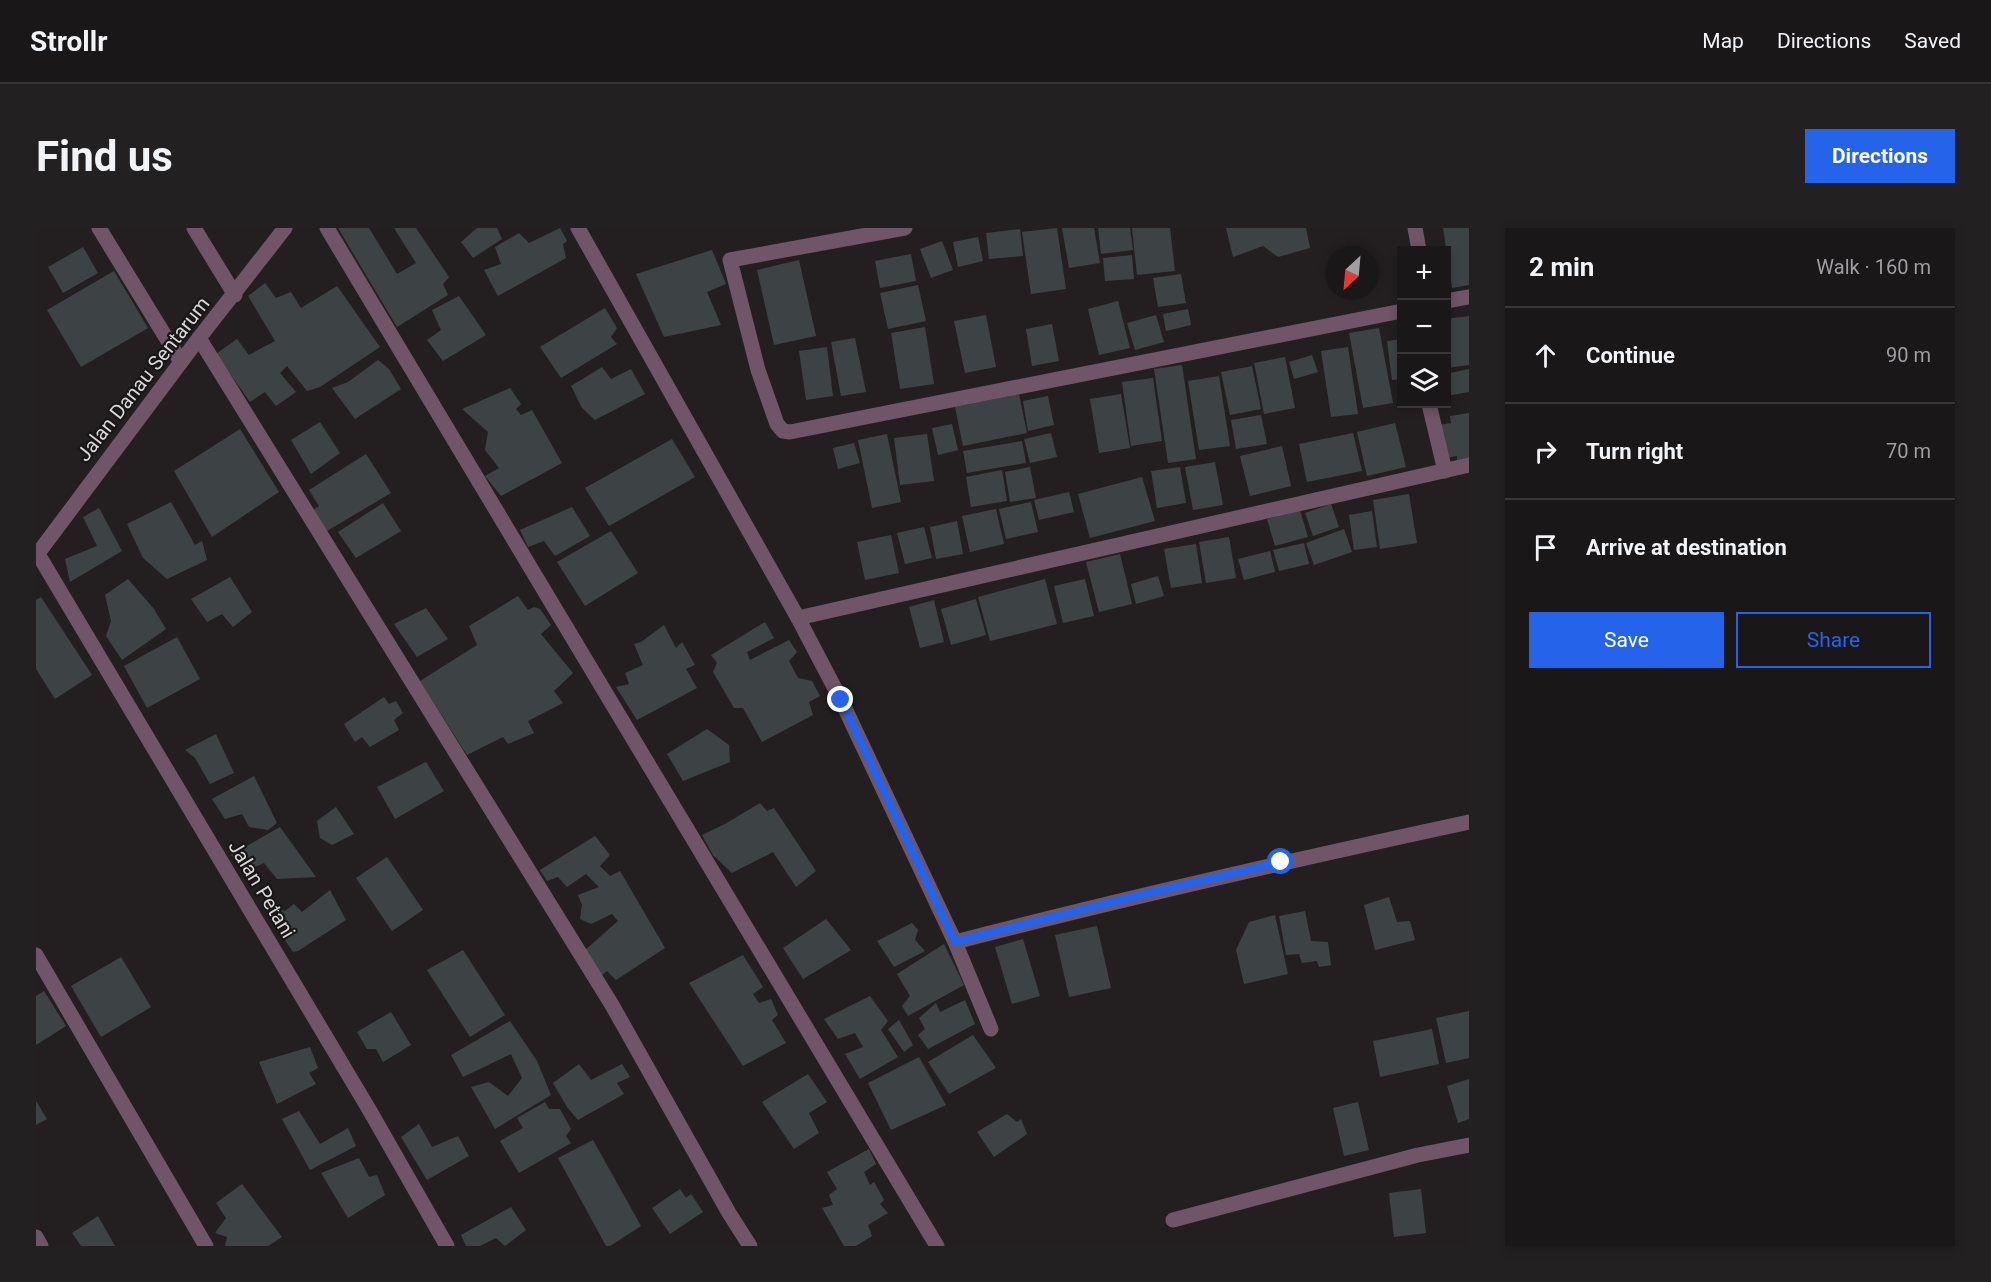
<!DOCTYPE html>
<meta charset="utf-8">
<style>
body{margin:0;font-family:Roboto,sans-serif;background:#232022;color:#f1f3f6}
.controls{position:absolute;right:18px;top:18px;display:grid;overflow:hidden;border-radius:0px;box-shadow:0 3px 9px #0003}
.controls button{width:54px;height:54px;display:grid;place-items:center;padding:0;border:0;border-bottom:2px solid #383638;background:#1a1719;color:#f1f3f6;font:30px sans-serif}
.compass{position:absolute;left:1289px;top:18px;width:54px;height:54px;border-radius:50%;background:#1a1719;box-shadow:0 3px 9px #0003;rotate:206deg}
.stop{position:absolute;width:18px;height:18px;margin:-14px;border:4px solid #2563eb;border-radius:50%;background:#fff}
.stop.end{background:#2563eb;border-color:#fff;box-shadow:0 2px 6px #0008}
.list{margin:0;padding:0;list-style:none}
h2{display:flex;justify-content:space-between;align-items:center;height:78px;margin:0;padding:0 24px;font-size:26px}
h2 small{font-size:20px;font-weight:400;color:#9f9fa2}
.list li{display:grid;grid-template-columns:39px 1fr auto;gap:18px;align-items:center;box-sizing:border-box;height:96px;padding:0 24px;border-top:2px solid #383638}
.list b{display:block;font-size:22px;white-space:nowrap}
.list em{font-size:20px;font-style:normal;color:#9f9fa2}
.actions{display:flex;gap:12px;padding:18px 24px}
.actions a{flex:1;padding:14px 0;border:2px solid #2563eb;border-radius:0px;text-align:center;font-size:21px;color:#2563eb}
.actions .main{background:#2563eb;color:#fff}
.icon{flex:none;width:33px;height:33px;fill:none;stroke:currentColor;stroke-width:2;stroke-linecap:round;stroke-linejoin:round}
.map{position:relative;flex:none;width:1433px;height:1018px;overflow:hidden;border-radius:0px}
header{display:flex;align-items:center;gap:36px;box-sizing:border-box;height:84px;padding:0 30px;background:#1a1719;border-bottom:2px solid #383638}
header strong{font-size:28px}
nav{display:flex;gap:33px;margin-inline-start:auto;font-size:21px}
.intro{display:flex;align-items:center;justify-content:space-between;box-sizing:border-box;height:144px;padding:0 36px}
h1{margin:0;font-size:42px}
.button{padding:15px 27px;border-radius:0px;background:#2563eb;color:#fff;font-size:21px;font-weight:700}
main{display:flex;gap:36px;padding:0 36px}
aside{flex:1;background:#1a1719;border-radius:0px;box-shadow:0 3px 9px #0003}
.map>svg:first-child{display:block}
.building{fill:#3d4344}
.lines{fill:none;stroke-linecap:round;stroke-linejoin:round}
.minor{stroke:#6f5567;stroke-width:15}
.tertiary{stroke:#6f5567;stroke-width:15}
.route{stroke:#2563eb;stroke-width:8}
.labels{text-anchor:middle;stroke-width:4.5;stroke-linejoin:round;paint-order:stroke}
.street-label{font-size:20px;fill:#dad7d9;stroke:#191618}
</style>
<header>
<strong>Strollr</strong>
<nav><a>Map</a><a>Directions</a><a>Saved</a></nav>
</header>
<div class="intro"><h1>Find us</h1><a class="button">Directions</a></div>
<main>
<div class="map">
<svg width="1433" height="1018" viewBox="0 0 1433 1018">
<rect width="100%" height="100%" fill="#231f21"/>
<g class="building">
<polygon points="302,0 333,0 361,46 380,35 358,0 380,0 413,49 407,56 412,67 361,99"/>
<polygon points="441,0 461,0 466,11 437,30 425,14"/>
<polygon points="524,0 531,13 527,16 530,30 462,68 448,42 465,36 459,19 483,5 493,15"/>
<polygon points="1021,0 1030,61 995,66 986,4"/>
<polygon points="1026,0 1058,0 1064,35 1033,40"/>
<polygon points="1062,0 1094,0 1097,22 1065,26"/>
<polygon points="1096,0 1134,0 1139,43 1101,47"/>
<polygon points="1190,0 1270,0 1274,20 1242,29 1227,18 1197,29"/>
<polygon points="1407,0 1433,0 1433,57 1416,60"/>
<polygon points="984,1 987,28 953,31 950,5"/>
<polygon points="942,9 947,33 922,39 917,14"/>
<polygon points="906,13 917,42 895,50 884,21"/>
<polygon points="47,19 62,45 27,65 12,39"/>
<polygon points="676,22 690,56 671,64 685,97 628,109 600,46"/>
<polygon points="875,26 880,53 844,60 839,33"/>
<polygon points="1096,27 1098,51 1069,53 1067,30"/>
<polygon points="763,32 780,108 738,117 721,42"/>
<polygon points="78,43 112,100 45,139 11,82"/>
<polygon points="1145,46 1150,75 1122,79 1117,50"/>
<polygon points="229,55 240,70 255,64 265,80 301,58 344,119 284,159 271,163 251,138 244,145 260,164 240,178 229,164 214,174 180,126 201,111 213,127 239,113 212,68"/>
<polygon points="882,57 890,93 852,101 844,65"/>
<polygon points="423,68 450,107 407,133 391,112 405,102 396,82"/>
<polygon points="1082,73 1094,120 1063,127 1052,81"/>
<polygon points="569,80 581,100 575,109 581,116 525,150 504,119"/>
<polygon points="1152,81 1155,97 1130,103 1127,86"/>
<polygon points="950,87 960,139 929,145 918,93"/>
<polygon points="1120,87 1128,114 1099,122 1091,95"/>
<polygon points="1433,88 1433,137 1410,140 1410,91"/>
<polygon points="1016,96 1023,133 996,138 990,101"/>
<polygon points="889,99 898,156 864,161 855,105"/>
<polygon points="1343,100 1357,175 1327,180 1313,105"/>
<polygon points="819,110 830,164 805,168 795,114"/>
<polygon points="1366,111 1366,151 1356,152 1351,113"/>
<polygon points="791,119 797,168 770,172 763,123"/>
<polygon points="1312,119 1322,186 1295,189 1285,123"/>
<polygon points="1276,127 1282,144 1258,151 1253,134"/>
<polygon points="1249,129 1259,180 1228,186 1218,135"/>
<polygon points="342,132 353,141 365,161 319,191 296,160 312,154"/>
<polygon points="1146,137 1160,231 1132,235 1118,141"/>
<polygon points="1216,138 1225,181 1194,187 1185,144"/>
<polygon points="566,139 575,151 595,141 609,166 559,192 546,180 535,158"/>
<polygon points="1433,141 1433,164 1410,168 1410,146"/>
<polygon points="1183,148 1194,218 1163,222 1152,153"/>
<polygon points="1117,150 1126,213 1095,218 1086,154"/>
<polygon points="474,160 485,176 480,181 485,187 496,182 526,235 465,268 449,248 463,240 449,222 452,204 426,181"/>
<polygon points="983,166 991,205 927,218 919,179"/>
<polygon points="1085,166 1094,220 1063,225 1054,171"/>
<polygon points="1012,168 1018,197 992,203 987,173"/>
<polygon points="1433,185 1433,230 1421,232 1421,228 1409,230 1403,197 1415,195 1414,188"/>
<polygon points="1225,187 1231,216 1200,221 1195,192"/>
<polygon points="284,194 304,225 275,246 255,212"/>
<polygon points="1359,195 1370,239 1331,248 1321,204"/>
<polygon points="916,196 922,222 902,227 896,200"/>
<polygon points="204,201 243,264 176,309 138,243"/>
<polygon points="1015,205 1021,229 994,235 988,211"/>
<polygon points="1317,205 1326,243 1271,254 1263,216"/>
<polygon points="851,206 865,274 836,280 822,212"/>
<polygon points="891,206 898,253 864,257 858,210"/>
<polygon points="636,211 659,249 573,298 549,260"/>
<polygon points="986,213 990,235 931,245 927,223"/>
<polygon points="818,215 824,235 802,241 797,220"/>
<polygon points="1246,218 1255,258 1214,268 1204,228"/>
<polygon points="330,226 355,265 291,303 277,282 283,278 273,262"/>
<polygon points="1179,234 1187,277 1157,282 1149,239"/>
<polygon points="994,239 1000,270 974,274 969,244"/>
<polygon points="1144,239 1150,275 1121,280 1115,243"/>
<polygon points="966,242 971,273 935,279 930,249"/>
<polygon points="1106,249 1119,293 1054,310 1042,266"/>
<polygon points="1033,264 1038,284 1003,292 998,272"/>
<polygon points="1373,266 1381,315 1344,321 1337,272"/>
<polygon points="135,274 159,317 166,313 171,332 131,351 107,330 91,296"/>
<polygon points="995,274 1002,304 970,311 963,281"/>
<polygon points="347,275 365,303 320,330 302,304"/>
<polygon points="1295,276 1303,299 1277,308 1269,285"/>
<polygon points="536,279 554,308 519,328 508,313 492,319 484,302"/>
<polygon points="63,280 86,323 34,354 29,331 61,318 47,289"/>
<polygon points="960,281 968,316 934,324 926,288"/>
<polygon points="1264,282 1272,309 1239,318 1231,291"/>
<polygon points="1336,283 1341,319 1318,322 1313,287"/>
<polygon points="921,293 927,326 900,331 894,299"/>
<polygon points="888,299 896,330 869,336 861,305"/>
<polygon points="1308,301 1316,324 1278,337 1270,315"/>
<polygon points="575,303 602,345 549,378 521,334"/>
<polygon points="855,307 863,345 829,352 821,314"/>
<polygon points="1193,309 1200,350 1170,355 1163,314"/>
<polygon points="1268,315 1273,336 1243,343 1237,322"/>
<polygon points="1160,316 1166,355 1135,360 1128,321"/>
<polygon points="1234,323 1239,344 1208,352 1202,331"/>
<polygon points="1084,326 1096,376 1063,384 1050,334"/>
<polygon points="1122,348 1128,368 1100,376 1095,356"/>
<polygon points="194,349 216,384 197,399 186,386 171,394 155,371"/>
<polygon points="92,351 118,381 130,401 86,432 70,408 75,393 69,367"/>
<polygon points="1009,351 1021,396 954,413 942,369"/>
<polygon points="1049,351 1058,388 1027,395 1018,358"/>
<polygon points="482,368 492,382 498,379 504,381 515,397 505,406 537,445 518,463 527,475 492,493 498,505 472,516 467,509 431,527 384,453 441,417 433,398"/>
<polygon points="5,369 56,447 19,471 0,441 0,372"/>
<polygon points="940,371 950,407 915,417 905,381"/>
<polygon points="898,372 908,414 884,420 873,379"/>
<polygon points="390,380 412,411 381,429 358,396"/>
<polygon points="729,394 738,410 711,424 714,432 753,412 761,424 753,433 762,450 776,453 784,468 773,474 777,487 726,514 707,480 698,480 677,444 681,435 675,427"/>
<polygon points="628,397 640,420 646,414 659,437 650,441 661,460 601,492 580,459 593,456 589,445 607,437 598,416 605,414"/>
<polygon points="141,409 164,451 111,480 88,438"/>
<polygon points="348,469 353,476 360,473 367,485 358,492 363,502 334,519 326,509 319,514 308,496"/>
<polygon points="671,501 693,517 694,534 647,553 631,526"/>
<polygon points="180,506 198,545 174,556 159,530 149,522"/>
<polygon points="390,534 408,563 359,591 341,559"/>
<polygon points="218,548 241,595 232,602 213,599 206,586 189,591 176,571"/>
<polygon points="724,575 731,583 738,580 780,643 760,659 737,624 696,645 677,627 666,607 689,596"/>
<polygon points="300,579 318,606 296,617 284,610 281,593"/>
<polygon points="244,599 280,649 241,651 228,635 207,644 195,627"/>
<polygon points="559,608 574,627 564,638 574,648 584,643 629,720 580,752 571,743 565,748 548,723 582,693 576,686 555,696 544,691 546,677 542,667 563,659 550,646 531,659 522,649 511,653 504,642"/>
<polygon points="351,629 387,682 356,703 320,650"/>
<polygon points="294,662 310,692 262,723 257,724 232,687 230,678 249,683 258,676 266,684"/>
<polygon points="1353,669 1361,694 1374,693 1379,712 1339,722 1328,677"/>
<polygon points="1269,683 1275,713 1292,714 1295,737 1283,739 1281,733 1266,735 1263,726 1250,727 1243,688"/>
<polygon points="1239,687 1252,746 1208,756 1200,722 1213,694"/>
<polygon points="790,691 815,722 767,751 747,720"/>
<polygon points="876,695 882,702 879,712 889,723 858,739 841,713"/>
<polygon points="1061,698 1075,760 1033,769 1019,707"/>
<polygon points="987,711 1004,768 976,776 959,719"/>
<polygon points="908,716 928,757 872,788 866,778 874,768 861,746"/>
<polygon points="427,722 469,787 434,809 391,742"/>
<polygon points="707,727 727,759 717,766 723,775 735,771 742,787 736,792 750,815 707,838 653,755"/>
<polygon points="85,729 115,779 65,809 35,758"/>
<polygon points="8,763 30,798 0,817 0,768"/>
<polygon points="834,768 852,793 845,802 862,829 824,851 809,826 827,819 819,805 802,811 788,791"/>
<polygon points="929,772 939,796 892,821 882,807 889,801 883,790 900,775 904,784"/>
<polygon points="1433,783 1433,830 1410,835 1400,790"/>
<polygon points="355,784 375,817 347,834 340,821 331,821 321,804"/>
<polygon points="863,792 877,817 868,824 852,801"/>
<polygon points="474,793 501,833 515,867 459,901 435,859 453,854 472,868 486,850 475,826 427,849 415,827"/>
<polygon points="1396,801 1403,836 1344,849 1337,813"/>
<polygon points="937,807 960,840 913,866 892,834"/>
<polygon points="274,819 282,840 273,845 280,856 241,876 223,834"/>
<polygon points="883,829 910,877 855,902 832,855"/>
<polygon points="543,836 555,852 586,836 594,849 581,855 588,866 542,892 531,879 517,855"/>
<polygon points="772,846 791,874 773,885 783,905 758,921 726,874"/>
<polygon points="1433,851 1433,891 1422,895 1411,858"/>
<polygon points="0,873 11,891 0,897"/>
<polygon points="509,874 513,881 524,881 535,901 530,908 535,915 483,945 464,913 487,900 481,890"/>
<polygon points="1322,874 1333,922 1308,928 1297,880"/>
<polygon points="263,883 284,916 312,900 320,918 274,942 246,891"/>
<polygon points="971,886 981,894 985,891 991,906 958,929 941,904"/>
<polygon points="383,896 396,919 422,908 433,928 391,952 365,909"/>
<polygon points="557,912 605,998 574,1018 570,1018 522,930"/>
<polygon points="833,921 840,936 828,944 834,957 838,954 848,972 844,976 852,985 832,997 836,1008 820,1018 808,1018 786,980 797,977 793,967 801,961 791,944"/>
<polygon points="323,930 333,949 341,947 349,967 312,990 285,945"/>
<polygon points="206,956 246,1009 232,1018 189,1018 191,1009 179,1005 190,990 180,975"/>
<polygon points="644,961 650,970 655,966 667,984 634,1006 616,980"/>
<polygon points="1385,961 1390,1005 1358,1009 1353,965"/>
<polygon points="475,979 490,1002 469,1018 460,1010 444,1018 430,1018 425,1007"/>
<polygon points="62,988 79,1018 45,1018 36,1005"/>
</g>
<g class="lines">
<g class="minor">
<polyline points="63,0 145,134"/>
<polyline points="158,0 199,67"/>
<polyline points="291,0 901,1018"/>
<polyline points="542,0 762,390 805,472 919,714 955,801"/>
<polyline points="869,0 694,32 722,142 741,196 747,203 754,204 1366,83"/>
<polyline points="1379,0 1383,22"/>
<polyline points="1410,73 1433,69"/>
<polyline points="163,110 576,777 693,985 714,1018"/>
<polyline points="1393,176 1409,243"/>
<polyline points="2,326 334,883 411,1018"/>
<polyline points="762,390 1433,237"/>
<path d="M919,714C1090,670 1261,631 1433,594"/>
<polyline points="0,727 170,1018"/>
<polyline points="1137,992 1382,927 1433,917"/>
<polyline points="0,1009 5,1018"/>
</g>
<polyline class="tertiary" points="0,328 163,110 249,0"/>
</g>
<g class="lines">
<polyline class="route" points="805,472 919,714 1092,670 1245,634"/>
</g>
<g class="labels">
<g class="street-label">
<text transform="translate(107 151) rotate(-52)" y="7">Jalan Danau Sentarum</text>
<text transform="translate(226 661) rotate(59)" y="7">Jalan Petani</text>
</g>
</g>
</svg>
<div class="controls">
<button>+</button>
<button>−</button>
<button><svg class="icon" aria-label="layers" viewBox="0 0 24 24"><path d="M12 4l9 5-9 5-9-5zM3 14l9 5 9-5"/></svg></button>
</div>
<svg class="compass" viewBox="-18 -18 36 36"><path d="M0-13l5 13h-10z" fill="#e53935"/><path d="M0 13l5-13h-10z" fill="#9f9fa2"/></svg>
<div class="stop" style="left:1245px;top:634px"></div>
<div class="stop end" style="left:805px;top:472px"></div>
</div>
<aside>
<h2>2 min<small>Walk · 160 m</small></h2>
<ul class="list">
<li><svg class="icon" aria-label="ahead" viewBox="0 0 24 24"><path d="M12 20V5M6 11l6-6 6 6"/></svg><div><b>Continue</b></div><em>90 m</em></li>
<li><svg class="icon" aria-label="right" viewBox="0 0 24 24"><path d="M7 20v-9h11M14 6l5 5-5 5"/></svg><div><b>Turn right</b></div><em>70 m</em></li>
<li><svg class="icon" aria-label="arrive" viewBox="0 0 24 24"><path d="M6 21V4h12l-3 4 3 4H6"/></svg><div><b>Arrive at destination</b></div></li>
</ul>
<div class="actions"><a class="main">Save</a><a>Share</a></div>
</aside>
</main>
